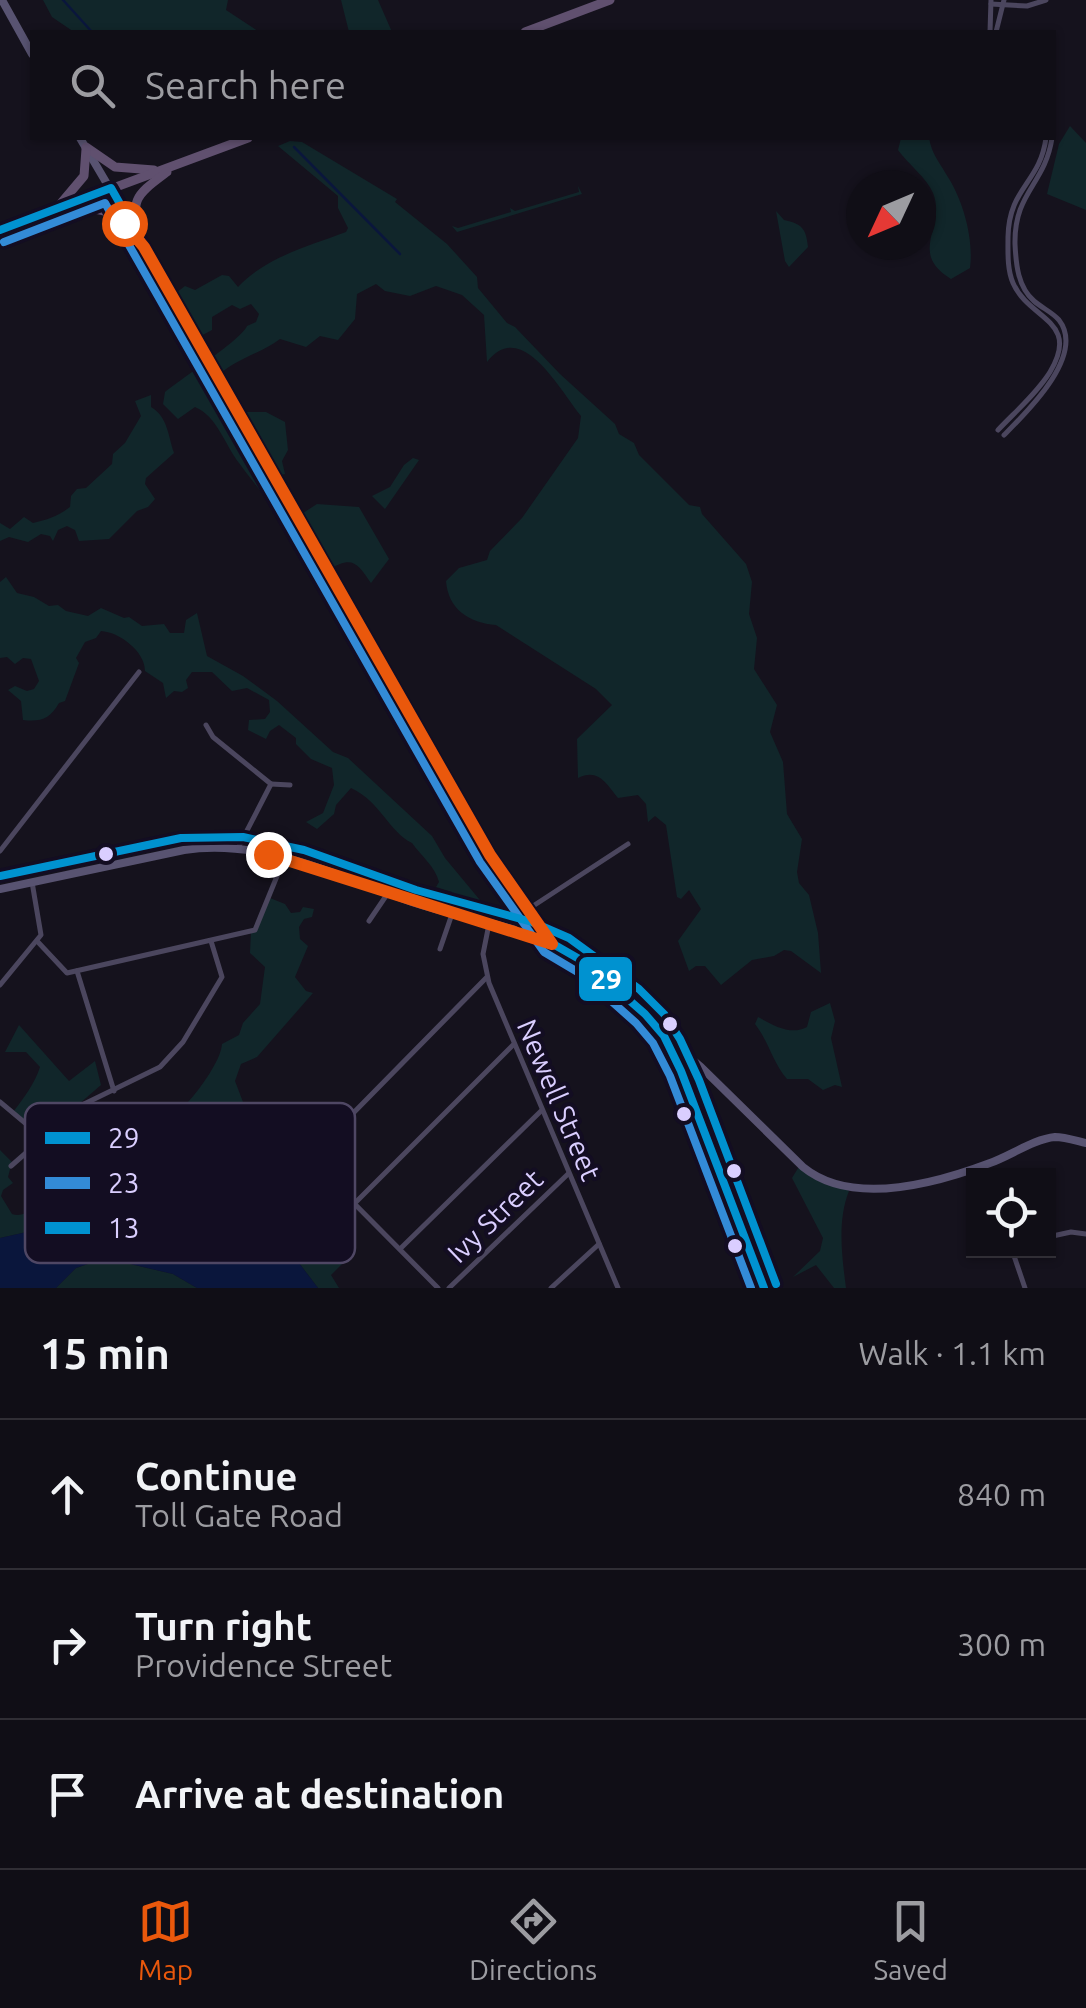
<!DOCTYPE html>
<meta charset="utf-8">
<style>
body{margin:0;font-family:Ubuntu,sans-serif;background:#19171f;color:#f1f3f6}
.controls{position:absolute;right:30px;bottom:30px;display:grid;overflow:hidden;border-radius:0px;box-shadow:0 2px 8px #0004}
.controls button{width:90px;height:90px;display:grid;place-items:center;padding:0;border:0;border-bottom:2px solid #302e35;background:#100e16;color:#f1f3f6;font:50px sans-serif}
.compass{position:absolute;left:846px;top:170px;width:90px;height:90px;border-radius:50%;background:#100e16;box-shadow:0 2px 8px #0004;rotate:226deg}
.stop{position:absolute;width:30px;height:30px;margin:-22px;border:8px solid #ea580c;border-radius:50%;background:#fff}
.stop.end{background:#ea580c;border-color:#fff;box-shadow:0 2px 10px #0008}
.list{margin:0;padding:0;list-style:none}
h2{display:flex;justify-content:space-between;align-items:center;height:130px;margin:0;padding:0 40px;font-size:42px}
h2 small{font-size:32px;font-weight:400;color:#9c9ca1}
.list li{display:grid;grid-template-columns:65px 1fr auto;gap:30px;align-items:center;box-sizing:border-box;height:150px;padding:0 40px;border-top:2px solid #302e35}
.list b{display:block;font-size:38px;white-space:nowrap}
.list p{margin:0;font-size:32px;white-space:nowrap;color:#9c9ca1}
.list em{font-size:32px;font-style:normal;color:#9c9ca1}
.icon{flex:none;width:55px;height:55px;fill:none;stroke:currentColor;stroke-width:2;stroke-linecap:round;stroke-linejoin:round}
.map{position:relative;flex:none;width:1086px;height:1288px;overflow:hidden}
.search{position:absolute;background:#100e16;box-shadow:0 2px 8px #0004;left:30px;right:30px;top:30px;height:110px;display:flex;align-items:center;gap:25px;box-sizing:border-box;padding:0 35px;border-radius:0px;color:#9c9ca1;font-size:38px}
.sheet{height:580px;background:#100e16}
nav{display:flex;justify-content:space-around;align-items:center;box-sizing:border-box;height:140px;border-top:2px solid #302e35;background:#100e16;font-size:28px;color:#9c9ca1}
nav a{display:grid;justify-items:center;gap:5px}
nav .on{color:#ea580c}
.map>svg:first-child{display:block}
.green{fill:#11262a}
.water{fill:#0a163c;fill-rule:evenodd}
.lines{fill:none;stroke-linecap:round;stroke-linejoin:round}
.stream{stroke:#0a163c;stroke-width:2.5}
.street{stroke:#4b465e;stroke-width:5}
.secondary{stroke:#585371;stroke-width:8}
.primary{stroke:#60506f;stroke-width:9}
.bus-1-casing{stroke:#130d22;stroke-width:15}
.bus-2-casing{stroke:#130d22;stroke-width:15}
.bus-3-casing{stroke:#130d22;stroke-width:15}
.bus-1{stroke:#0092d0;stroke-width:8}
.bus-2{stroke:#338bd7;stroke-width:8}
.bus-3{stroke:#0092d0;stroke-width:8}
.route{stroke:#ea580c;stroke-width:12}
.bus-dot{fill:#daceff;stroke:#130d22;stroke-width:4}
.labels{text-anchor:middle;stroke-width:8;stroke-linejoin:round;paint-order:stroke}
.street-label{font-size:28px;fill:#daceff;stroke:#130d22}
.key{fill:#130d22;stroke:#4f4764;stroke-width:2.5}
.key-label{font-size:28px;fill:#daceff}
.line-badge{stroke:#130d22;stroke-width:4}
.badge-label{font-size:28px;text-anchor:middle;font-weight:bold;fill:#fff}
</style>
<div class="map">
<svg width="1086" height="1288" viewBox="0 0 1086 1288">
<rect width="100%" height="100%" fill="#15121d"/>
<g class="green">
<polygon points="43,0 228,0 226,10 258,31 74,32 52,17"/>
<polygon points="341,0 378,0 392,32 349,32"/>
<polygon points="1070,126 1086,143 1086,210 1047,194 1059,144"/>
<path d="M901,138H929C932,154 938,160 946,174C963,199 974,239 970,268L951,279C907,252 947,227 933,193C927,178 908,164 898,150Z"/>
<path d="M290,141L302,142L397,199L395,202L447,244L477,277L478,288L507,323L515,327L560,374L615,424L619,434L634,443L639,455L689,505L700,507L702,514L746,564L752,582L749,614L757,638L754,669L777,705L770,732L783,762L787,814L802,839L797,872L799,883L809,895L818,933L821,973L791,951L784,950L774,956L752,960L721,985L705,966H696L689,971L678,941L701,909L689,890L681,899L677,897L666,825L655,816L648,822L646,804L638,795L618,798C606,783 598,768 578,778L577,739L612,705L596,689L496,625C469,623 448,609 446,581L459,568L487,560L490,551L522,518L578,438L581,416C560,390 521,317 487,362L484,315L462,295L436,286L410,296L385,291L376,284L357,294L355,319L338,340L320,336L306,347L280,339C260,354 232,360 217,377L237,412H266L285,422L288,450L282,461L285,474L275,476L287,501L274,508C262,493 250,478 239,463C225,445 217,416 195,407L178,419L163,404L165,392C181,379 242,339 247,326L256,322L259,314L251,304L240,309L232,305L212,317V330L195,339L172,296L185,286L195,290L222,275L229,276L238,287C266,257 309,246 346,232L348,228L338,208V196L278,146Z"/>
<polygon points="578,186 582,194 457,232 452,226 458,228 511,212 510,208 515,211 579,192"/>
<path d="M776,211L784,220C802,224 806,228 808,247L789,267L785,261Z"/>
<path d="M151,395V407C168,417 168,436 174,453L146,478L145,484L155,499L148,507L137,511L109,539L79,541L75,530L67,526L58,530L53,541L50,536L41,534L28,542L9,537L0,541V523L10,529L24,517L33,523C47,520 58,516 70,507L71,496L77,489L86,488L112,464L113,454L125,443L141,416L135,401Z"/>
<polygon points="413,458 419,460 385,509 372,496 390,487 404,465"/>
<path d="M317,504L359,507L389,559L371,583C357,563 353,555 328,570L297,517Z"/>
<path d="M6,577L17,593L34,597L49,606L58,605L66,611L88,616L101,608L124,618L129,617L142,626L164,624L170,633H184L186,620L197,613L207,656L243,676L277,701L333,752L348,758L432,836L445,858L484,905L480,920L449,911L452,892L436,887L439,882C435,866 421,856 412,843C389,832 380,801 351,788L336,805L334,814L317,829L306,822L323,813L334,785L332,768L311,759L296,744V738L279,725L270,731L266,739L248,730L249,720L265,719L270,712L269,700L247,688L232,691L212,672H192L186,680L188,688L182,692L174,691L166,698L163,683L145,671C145,651 119,632 101,631L96,638L85,642L76,658L79,663L65,701L59,703C50,719 41,722 23,720L21,701L8,690L15,686L27,691L34,689L39,681L31,659L23,658L15,664L7,657L0,658V582Z"/>
<path d="M270,898L285,904L291,913L300,912L303,907L314,909L312,917L304,919L299,927L300,939L308,946L295,977L306,991L313,993L257,1057L241,1064L235,1081L243,1102C260,1106 271,1115 289,1103L296,1121L301,1156L343,1200L322,1234L346,1260L331,1275L339,1288H318L299,1263L293,1245L290,1199L255,1161L210,1159L173,1166L111,1198L66,1209L27,1232L0,1238V1150L12,1162L8,1177L13,1183L3,1190L1,1196L12,1214C26,1219 44,1203 48,1190L24,1154L41,1138L13,1112C24,1098 35,1083 40,1067L26,1052H5L19,1025L69,1081L95,1061L101,1085L72,1110C73,1152 105,1134 131,1128C141,1126 153,1130 162,1125C182,1115 221,1065 222,1044L239,1035L243,1023L260,1004L265,967L250,953L251,932Z"/>
<path d="M830,1003L835,1021L831,1038L842,1087L835,1085L823,1090L808,1079H787C773,1063 769,1042 755,1024L758,1017C773,1025 791,1036 807,1027L811,1012Z"/>
<path d="M800,1165L849,1191C837,1221 842,1257 846,1288H834L816,1265L793,1277L820,1251L823,1238L792,1178Z"/>
<polygon points="105,1258 173,1274 197,1288 56,1288 76,1268"/>
</g>
<path class="water" d="M210,1159L255,1161L282,1185L290,1199L293,1245L299,1263L318,1288H197L173,1274L105,1258L76,1268L56,1288H0V1238L27,1232L66,1209L111,1198L173,1166ZM202,1205L235,1210L255,1227L256,1245L229,1240L172,1218L171,1212L182,1206Z"/>
<g class="lines">
<g class="stream">
<polyline points="63,0 92,32"/>
<polyline points="294,147 400,254"/>
</g>
<g class="street">
<polyline points="991,4 1027,6 1046,0"/>
<polyline points="990,32 991,0"/>
<polyline points="996,32 1004,0"/>
<path d="M998,430C1015,412 1037,393 1050,372C1081,320 1029,320 1013,283C1007,269 1008,252 1008,237C1009,187 1040,183 1046,138"/>
<path d="M1004,435C1027,412 1086,355 1059,320C1052,312 1042,308 1034,301C1018,287 1016,265 1015,244C1014,192 1045,185 1052,138"/>
<polyline points="206,725 213,737 271,784"/>
<polyline points="271,784 290,785"/>
<polyline points="238,848 271,784"/>
<polyline points="0,851 139,672"/>
<polyline points="530,908 628,844"/>
<polyline points="369,921 388,893"/>
<polyline points="489,924 483,954 489,983 618,1288"/>
<polyline points="37,941 67,973 255,930 284,859"/>
<polyline points="440,949 452,914"/>
<polyline points="77,971 114,1091"/>
<polyline points="0,985 41,935 32,882"/>
<polyline points="0,1102 43,1138 11,1166"/>
<polyline points="82,1105 160,1067 183,1042 222,977 211,941"/>
<polyline points="356,1202 513,1045"/>
<polyline points="1048,1237 1071,1232 1086,1234"/>
<polyline points="401,1248 541,1111"/>
<polyline points="1012,1250 1025,1288"/>
<polyline points="438,1288 318,1167 314,1153 487,977"/>
<polyline points="449,1288 568,1174"/>
<polyline points="551,1288 599,1244"/>
</g>
<g class="secondary">
<polyline points="2,0 32,54"/>
<polyline points="80,138 136,233"/>
<polyline points="143,245 490,855 553,944"/>
<path d="M0,889L184,850C263,838 339,876 412,902C459,918 521,926 564,949C595,966 643,1004 662,1033C683,1065 694,1103 708,1138C727,1188 749,1237 764,1288"/>
<path d="M669,1040L701,1067L803,1167C852,1207 937,1183 990,1163C1010,1156 1034,1139 1055,1137C1065,1137 1077,1141 1086,1143"/>
</g>
<g class="primary">
<polyline points="525,32 610,0"/>
<polyline points="86,147 115,167 154,170"/>
<polyline points="57,208 84,176 86,149"/>
<path d="M63,209C113,208 112,209 144,247"/>
<polyline points="0,230 248,138"/>
<path d="M142,240C129,199 135,196 167,172"/>
</g>
<g class="bus-1-casing">
<polyline id="bus-1" points="0,230 111,188 490,855 553,944 588,964 645,1014 664,1036 681,1071 764,1288"/>
</g>
<g class="bus-2-casing">
<polyline id="bus-2" points="4,242 105,203 480,862 544,952 581,974 636,1023 653,1043 670,1076 751,1288"/>
</g>
<g class="bus-3-casing">
<polyline id="bus-3" points="0,876 181,838 243,837 304,850 416,890 532,922 569,938 639,989 664,1014 680,1039 699,1080 776,1284"/>
</g>
<use href="#bus-1" class="bus-1"/>
<use href="#bus-2" class="bus-2"/>
<use href="#bus-3" class="bus-3"/>
</g>
<g class="lines">
<polyline class="route" points="124,223 144,247 490,855 552,944 268,854"/>
</g>
<g class="bus-dot">
<circle cx="106" cy="854" r="9"/>
<circle cx="670" cy="1024" r="9"/>
<circle cx="684" cy="1114" r="9"/>
<circle cx="734" cy="1171" r="9"/>
<circle cx="735" cy="1246" r="9"/>
</g>
<g class="labels">
<g class="street-label">
<text transform="translate(559 1100) rotate(67)" y="10">Newell Street</text>
<text transform="translate(495 1216) rotate(-44)" y="10">Ivy Street</text>
</g>
</g>
<rect x="25" y="1103" width="330" height="160" rx="15" class="key"/>
<rect x="45" y="1132" width="45" height="12" fill="#0092d0"/>
<rect x="45" y="1177" width="45" height="12" fill="#338bd7"/>
<rect x="45" y="1222" width="45" height="12" fill="#0092d0"/>
<g class="key-label">
<text x="108" y="1148">29</text>
<text x="108" y="1193">23</text>
<text x="108" y="1238">13</text>
</g>
<rect class="line-badge" x="577" y="955" width="57" height="48" rx="10" fill="#0092d0"/>
<g class="badge-label">
<text x="606" y="989">29</text>
</g>
</svg>
<div class="controls">
<button><svg class="icon" aria-label="locate" viewBox="0 0 24 24"><circle cx="12" cy="12" r="6"/><path d="M12 2v4M12 18v4M2 12h4M18 12h4"/></svg></button>
</div>
<svg class="compass" viewBox="-18 -18 36 36"><path d="M0-13l5 13h-10z" fill="#e53935"/><path d="M0 13l5-13h-10z" fill="#9c9ca1"/></svg>
<div class="stop" style="left:124px;top:223px"></div>
<div class="stop end" style="left:268px;top:854px"></div>
<div class="search"><svg class="icon" aria-label="search" viewBox="0 0 24 24"><circle cx="10" cy="10" r="6"/><path d="M15 15l6 6"/></svg>Search here</div>
</div>
<section class="sheet">
<h2>15 min<small>Walk · 1.1 km</small></h2>
<ul class="list">
<li><svg class="icon" aria-label="ahead" viewBox="0 0 24 24"><path d="M12 20V5M6 11l6-6 6 6"/></svg><div><b>Continue</b><p>Toll Gate Road</p></div><em>840 m</em></li>
<li><svg class="icon" aria-label="right" viewBox="0 0 24 24"><path d="M7 20v-9h11M14 6l5 5-5 5"/></svg><div><b>Turn right</b><p>Providence Street</p></div><em>300 m</em></li>
<li><svg class="icon" aria-label="arrive" viewBox="0 0 24 24"><path d="M6 21V4h12l-3 4 3 4H6"/></svg><div><b>Arrive at destination</b></div></li>
</ul>
</section>
<nav>
<a class="on"><svg class="icon" aria-label="map" viewBox="0 0 24 24"><path d="M3 6l6-2 6 2 6-2v14l-6 2-6-2-6 2zM9 4v14M15 6v14"/></svg>Map</a>
<a><svg class="icon" aria-label="directions" viewBox="0 0 24 24"><path d="M12 3l9 9-9 9-9-9zM9 14v-3h6M13 9l2 2-2 2"/></svg>Directions</a>
<a><svg class="icon" aria-label="saved" viewBox="0 0 24 24"><path d="M7 4h10v16l-5-4-5 4z"/></svg>Saved</a>
</nav>
